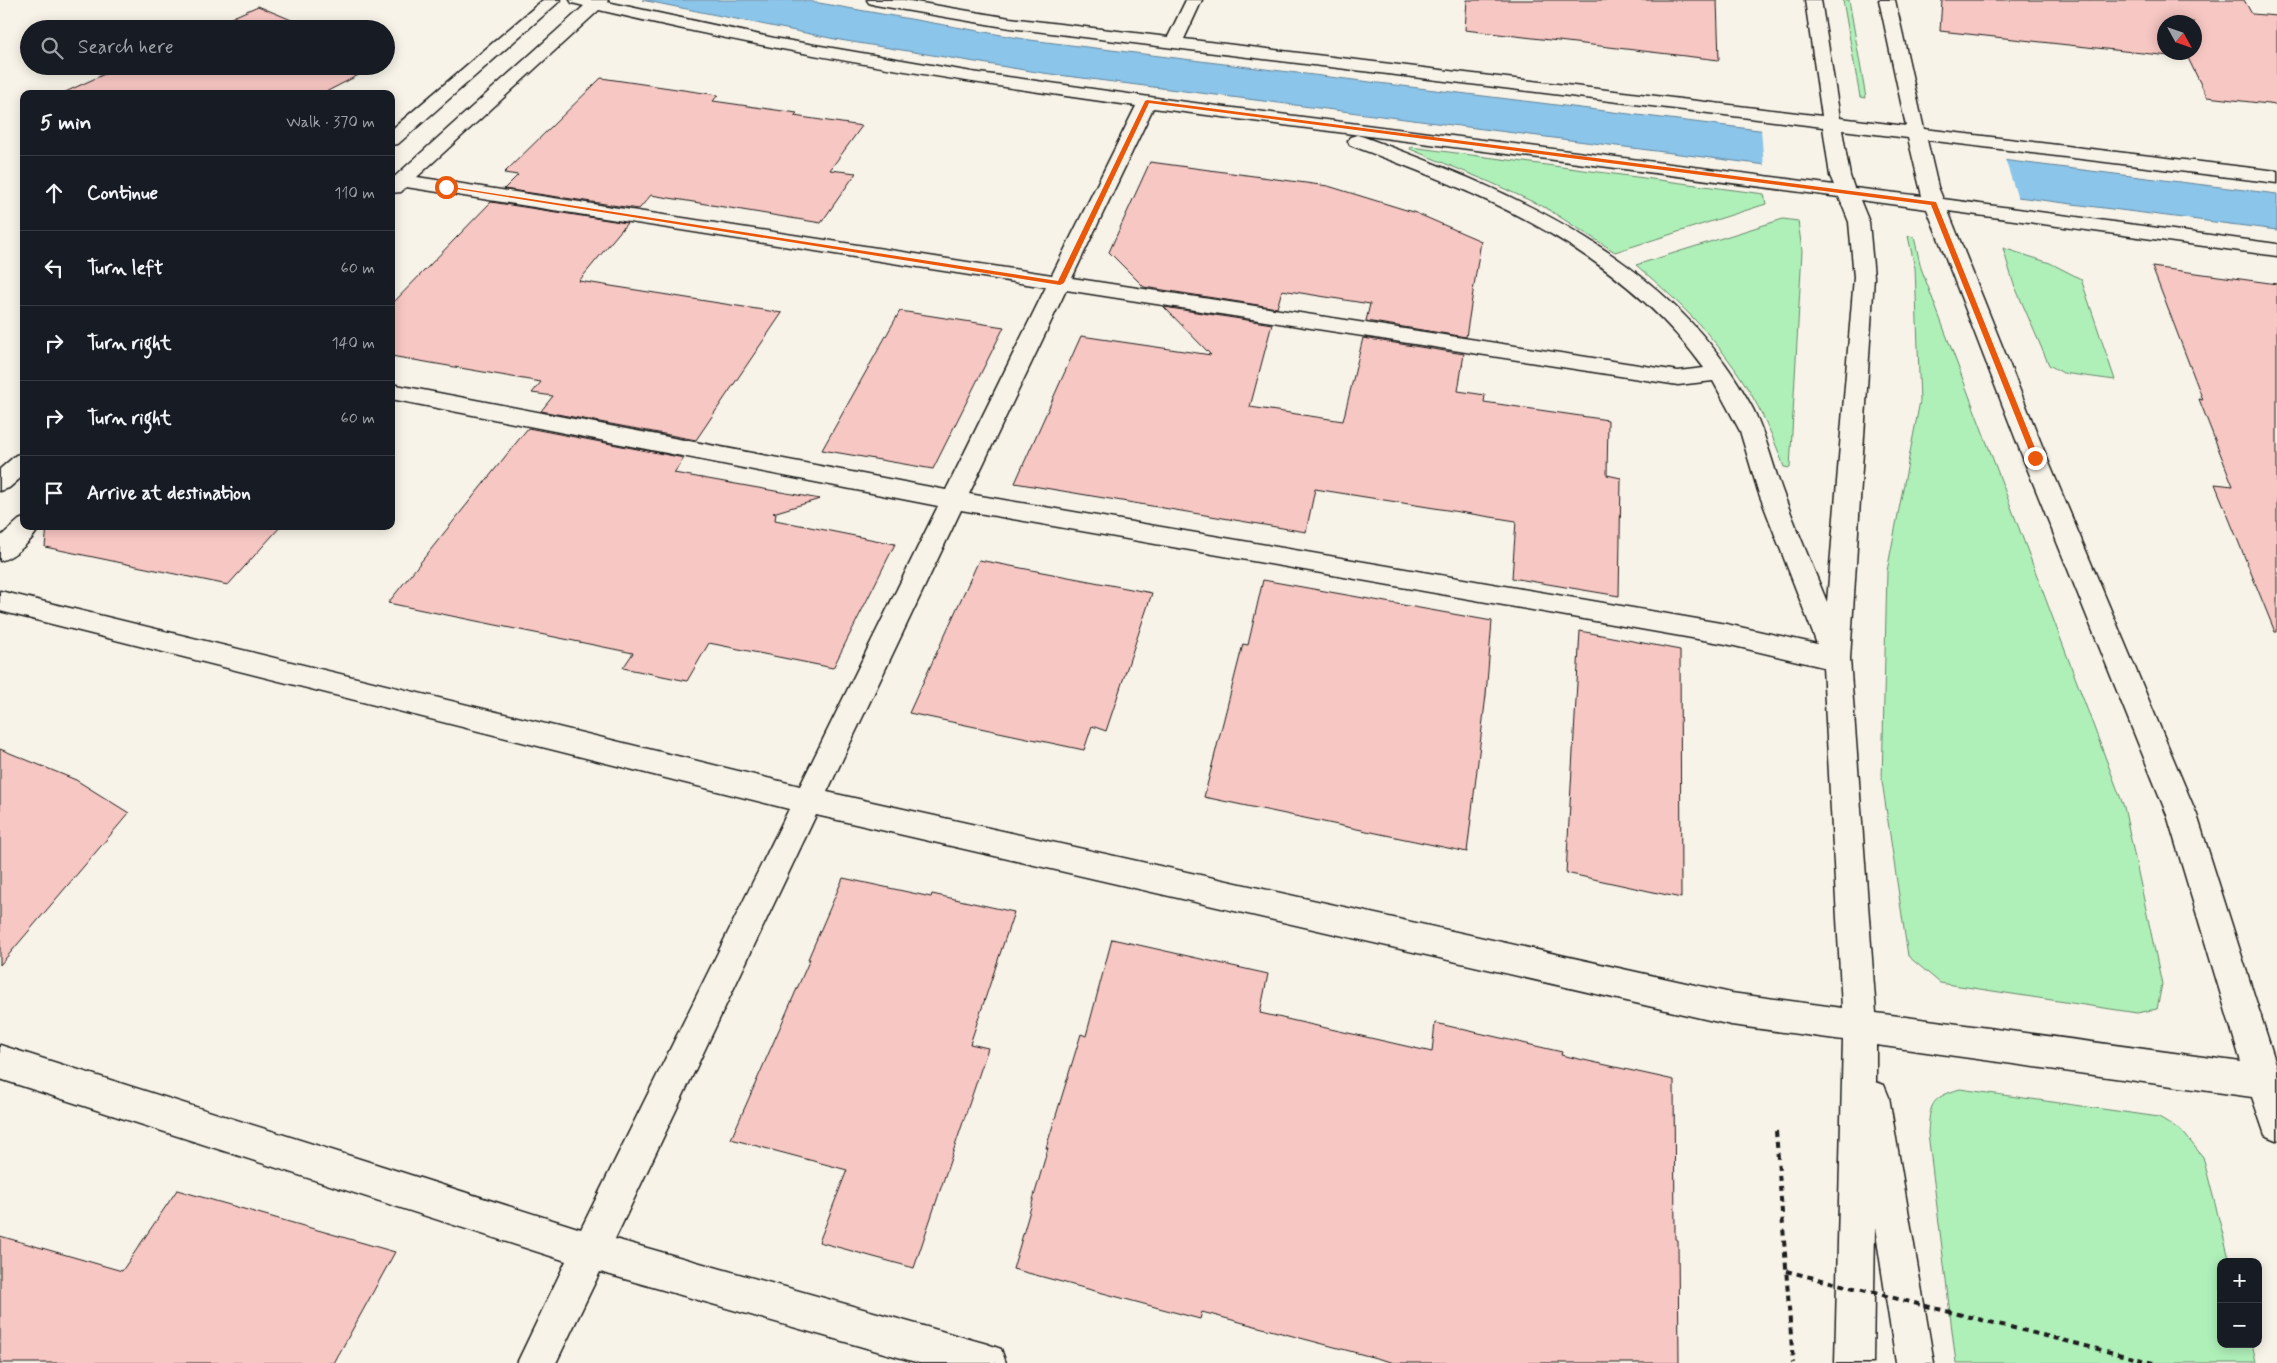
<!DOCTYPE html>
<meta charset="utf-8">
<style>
body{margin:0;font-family:Mynerve,sans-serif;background:#20242c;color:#f1f3f6}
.controls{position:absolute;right:15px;bottom:15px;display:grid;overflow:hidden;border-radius:10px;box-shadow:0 2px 12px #0003}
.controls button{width:45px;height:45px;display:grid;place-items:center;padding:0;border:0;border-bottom:1px solid #363941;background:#171b24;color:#f1f3f6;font:25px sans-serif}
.compass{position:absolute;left:2157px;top:15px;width:45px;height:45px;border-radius:50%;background:#171b24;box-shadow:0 2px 12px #0003;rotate:130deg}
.stop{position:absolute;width:15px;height:15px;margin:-11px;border:4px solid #ea580c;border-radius:50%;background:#fff}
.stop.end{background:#ea580c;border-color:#fff;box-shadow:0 1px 5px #0008}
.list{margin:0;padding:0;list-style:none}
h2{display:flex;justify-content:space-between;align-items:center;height:65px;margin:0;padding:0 20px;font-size:21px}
h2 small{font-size:16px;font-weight:400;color:#9ea1a6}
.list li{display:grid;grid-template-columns:32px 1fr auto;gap:15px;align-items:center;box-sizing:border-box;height:75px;padding:0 20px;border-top:1px solid #363941}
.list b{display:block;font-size:19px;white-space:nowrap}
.list em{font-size:16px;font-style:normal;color:#9ea1a6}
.icon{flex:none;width:28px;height:28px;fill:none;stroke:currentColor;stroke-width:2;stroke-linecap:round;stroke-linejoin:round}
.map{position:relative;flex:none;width:2277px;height:1363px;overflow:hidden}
.search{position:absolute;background:#171b24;box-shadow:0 2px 12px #0003;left:20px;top:20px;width:375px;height:55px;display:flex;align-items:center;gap:12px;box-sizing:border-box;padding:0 18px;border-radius:28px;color:#9ea1a6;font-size:19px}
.panel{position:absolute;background:#171b24;box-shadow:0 2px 12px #0003;left:20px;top:90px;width:375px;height:440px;border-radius:10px}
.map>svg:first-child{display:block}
.green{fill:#aff0b9;stroke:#66866a}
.water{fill:#8bc5ea;stroke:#5f8198}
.pier{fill:#f7f3e8}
.building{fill:#f7c7c3;stroke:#1c1c1c;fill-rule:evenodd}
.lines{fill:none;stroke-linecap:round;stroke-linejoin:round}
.minor-casing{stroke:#1c1c1c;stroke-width:3}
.path{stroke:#1c1c1c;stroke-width:4;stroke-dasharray:6 5;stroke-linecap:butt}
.minor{fill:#f7f3e8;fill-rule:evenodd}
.path-bridge{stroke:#1c1c1c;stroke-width:4;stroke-dasharray:6 5;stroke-linecap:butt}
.route{fill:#ea580c}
</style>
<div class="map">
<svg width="2277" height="1363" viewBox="0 0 2277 1363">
<rect width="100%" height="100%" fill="#f7f3e8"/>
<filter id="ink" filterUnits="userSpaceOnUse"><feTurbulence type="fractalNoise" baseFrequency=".02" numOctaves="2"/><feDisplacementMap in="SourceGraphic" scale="10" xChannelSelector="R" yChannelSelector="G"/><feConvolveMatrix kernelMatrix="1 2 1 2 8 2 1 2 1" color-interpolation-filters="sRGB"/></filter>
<g filter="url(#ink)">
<g class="green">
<polygon points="1843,0 1849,0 1866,98 1860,97"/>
<polygon points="1411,147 1764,194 1766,204 1615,252 1546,208 1492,183 1410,149"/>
<path d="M1783,219L1798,221L1802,251L1790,468L1784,467C1754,379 1706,324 1636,265Z"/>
<polygon points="1908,236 1914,237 1921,268 2124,807 2162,984 2157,1009 2137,1013 1940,983 1908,956 1882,781 1887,571 1920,401 1915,268"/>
<polygon points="2003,248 2050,263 2081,279 2115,380 2063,373 2049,365 2013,282"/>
<path d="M1960,1089L2159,1117L2182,1131L2203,1157L2230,1262H2221V1344H2252L2256,1363H1956L1928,1133C1930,1104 1930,1098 1960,1089Z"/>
</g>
<polygon class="water" points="642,0 802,0 1030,40 2277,194 2277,230 1043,73 840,40"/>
<polygon class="pier" points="1761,129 2005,159 2018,199 1764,167"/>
<g class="building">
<polygon points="1467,0 1717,0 1719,60 1465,30"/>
<path d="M1942,0H2244L2252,14L2277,16V105L2207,97L2188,58L1940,31ZM2164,22H2194V52H2164Z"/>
<polygon points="258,6 313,29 206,29"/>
<polygon points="122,66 376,66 322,94 61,94"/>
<polygon points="601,78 718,95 713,101 797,113 794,116 862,126 830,170 856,173 821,223 651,195 639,209 504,189 518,175 504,173"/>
<polygon points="1150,162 1328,186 1416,213 1481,241 1466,337 1366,321 1370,304 1282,290 1277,308 1144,287 1109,252"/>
<polygon points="491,202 627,223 579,281 782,313 696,440 541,411 553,396 532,393 541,382 391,356 391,305"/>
<polygon points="2152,267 2277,284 2277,632 2275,632 2215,484 2233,486 2199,399 2203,400"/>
<polygon points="1164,307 1272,324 1250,407 1343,421 1363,338 1464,354 1458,391 1485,395 1484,402 1608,420 1607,475 1621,478 1619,596 1512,578 1516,521 1315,489 1306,532 1015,483 1081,336 1211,355"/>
<polygon points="900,311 1004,327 933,469 822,450"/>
<polygon points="528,428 684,458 674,473 820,499 773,513 776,514 775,520 895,544 833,668 709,643 687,681 623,668 633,653 388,603"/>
<polygon points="47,526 281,526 228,585 45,547"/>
<polygon points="979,560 1152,593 1106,731 1092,726 1084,750 909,713"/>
<polygon points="1263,580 1492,621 1486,695 1467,852 1204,797 1243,644 1248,645"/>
<polygon points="1580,631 1680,650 1681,898 1566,873"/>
<polygon points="0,749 76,780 129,813 0,965"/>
<polygon points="843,878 931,897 932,894 1014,912 970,1044 988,1048 914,1268 819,1242 847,1170 731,1139 810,959 808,959"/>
<polygon points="1112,939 1268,974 1260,1013 1432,1052 1435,1023 1562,1052 1561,1055 1674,1080 1675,1239 1678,1240 1679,1363 1395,1363 1202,1312 1200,1319 1013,1269 1048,1148 1046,1148 1081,1034 1086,1036"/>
<polygon points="177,1190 395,1252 334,1363 0,1363 0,1236 122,1271"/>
</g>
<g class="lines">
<g class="minor-casing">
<g id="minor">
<polygon points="543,0 561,0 398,144 391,145 391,130"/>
<path d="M570,0H608L607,2L774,38L972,72L1171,100L1834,185L1830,176L1823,127L1010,28L875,5L869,3L867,0H904L1010,18L1168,37L1186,0H1202L1184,39L1822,116L1805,0H1821L1840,118L1906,126L1879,0H1895L1924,129L2277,171V183L1927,140L1938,187L1943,199L2277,244V256L1948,211L2047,458L2197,815L2277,1067V1140L2265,1135L2252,1097L1876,1045V1082L1884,1085L1889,1097L1934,1363H1896L1875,1227L1873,1363H1835L1843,1040L1731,1025L816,815L615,1239L987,1344L1001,1349L1006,1363H919L600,1272L556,1363H517L566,1261L0,1079V1045L581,1229L789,809L0,611V591L800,786L938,506L391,399V384L946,490L1046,287L406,187L401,192L391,193V180L584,6L572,3ZM599,10C776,52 955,81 1136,106L1052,275L417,177ZM1153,108L1839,197L1849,222L1854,277L1827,602C1812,565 1796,528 1782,490C1772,463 1766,435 1753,409C1674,259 1514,192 1364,137L1357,135L1350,137L1348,141L1350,145C1484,194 1617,249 1704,368L1678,371L1072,278ZM1842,130L1908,138L1922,196L1854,188L1850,176ZM1860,200L1927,209L2023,458L2167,815L2241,1062L1876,1013L1850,659L1874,277L1869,222ZM1066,290L1678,385L1713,381L1740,431L1758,491L1817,644L1726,624L969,494ZM961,510L1726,644L1823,667L1842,1008L1731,993L827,792Z"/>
<polygon points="24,453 24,475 9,488 0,491 0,469 16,455"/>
<path d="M24,518V526H40C33,540 15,557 0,561V537L19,520Z"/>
</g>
</g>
<polyline class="path" points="1776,1131 1793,1363"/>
<use href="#minor" class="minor"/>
<polyline class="path-bridge" points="1786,1271 2154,1363"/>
</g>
</g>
<polygon class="route" points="1147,100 1936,202 2039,458 2035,461 2032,458 1931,205 1149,103 1064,283 1060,285 444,187 446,186 1058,281 1145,101"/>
</svg>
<div class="controls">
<button>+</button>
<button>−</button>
</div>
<svg class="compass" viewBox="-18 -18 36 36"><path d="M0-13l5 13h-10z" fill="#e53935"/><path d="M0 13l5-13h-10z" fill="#9ea1a6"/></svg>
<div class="stop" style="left:446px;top:187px"></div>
<div class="stop end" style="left:2035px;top:458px"></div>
<div class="search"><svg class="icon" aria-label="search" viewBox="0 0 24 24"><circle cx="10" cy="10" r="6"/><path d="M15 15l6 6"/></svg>Search here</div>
<section class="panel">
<h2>5 min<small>Walk · 370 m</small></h2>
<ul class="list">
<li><svg class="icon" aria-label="ahead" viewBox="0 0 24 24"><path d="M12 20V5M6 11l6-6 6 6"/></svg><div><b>Continue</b></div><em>110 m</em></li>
<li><svg class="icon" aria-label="left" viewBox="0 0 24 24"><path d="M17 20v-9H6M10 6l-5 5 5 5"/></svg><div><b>Turn left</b></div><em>60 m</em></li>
<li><svg class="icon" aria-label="right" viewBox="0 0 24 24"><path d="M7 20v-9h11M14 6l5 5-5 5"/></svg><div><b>Turn right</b></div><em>140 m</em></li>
<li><svg class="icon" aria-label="right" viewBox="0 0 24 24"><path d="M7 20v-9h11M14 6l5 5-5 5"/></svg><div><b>Turn right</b></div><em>60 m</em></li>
<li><svg class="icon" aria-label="arrive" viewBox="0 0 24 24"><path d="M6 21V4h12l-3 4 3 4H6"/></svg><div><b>Arrive at destination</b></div></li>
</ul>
</section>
</div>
